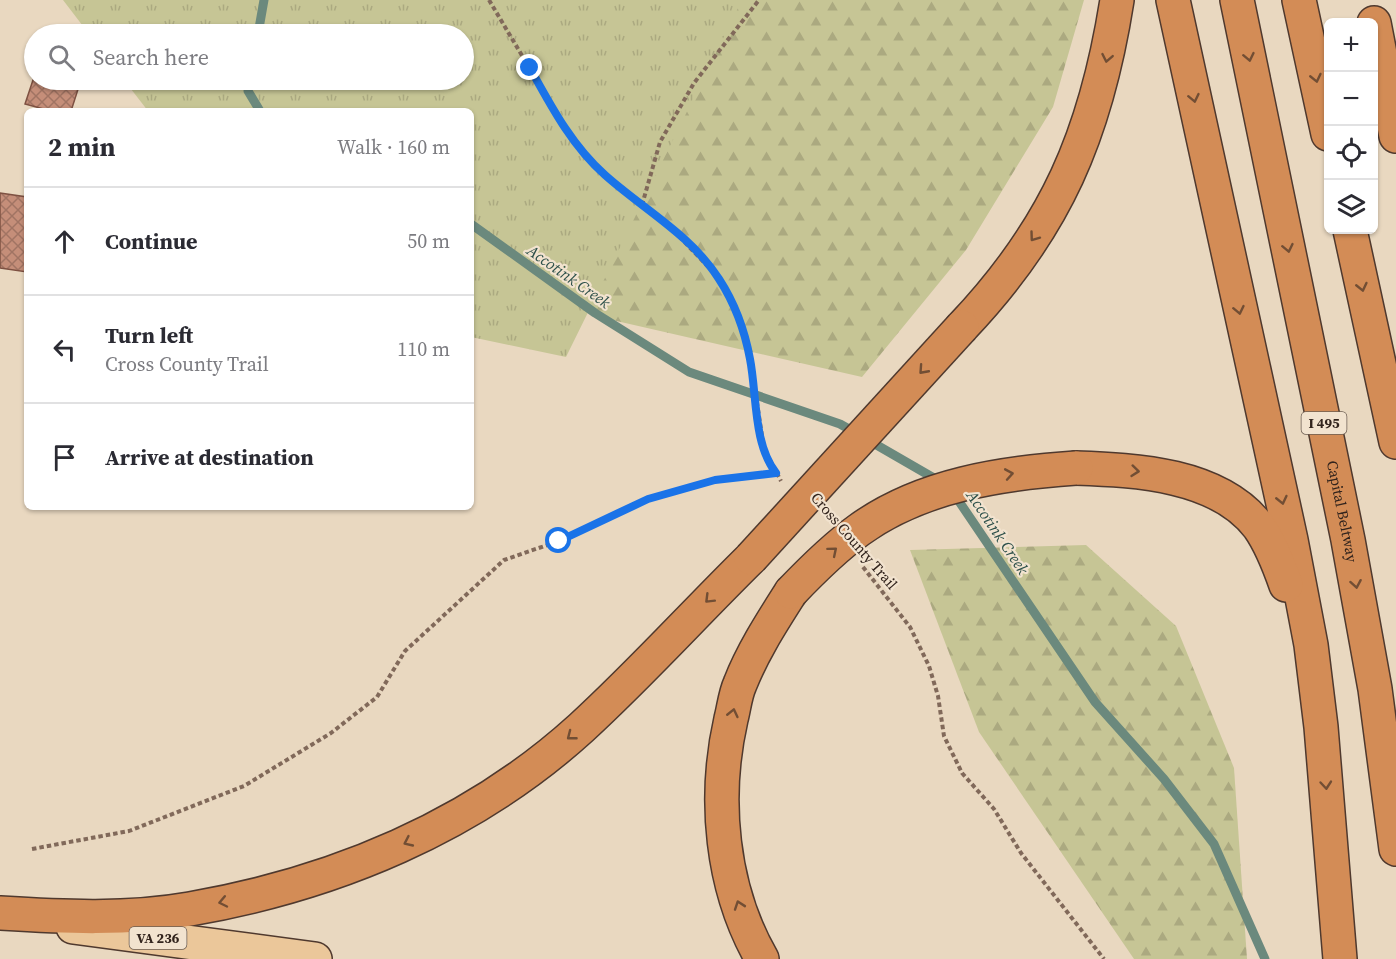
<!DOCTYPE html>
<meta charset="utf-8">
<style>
body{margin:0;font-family:"Source Serif 4",serif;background:#f7f7f7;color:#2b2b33}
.controls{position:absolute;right:18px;top:18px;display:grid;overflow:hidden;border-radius:9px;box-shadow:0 2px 4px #0004}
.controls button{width:54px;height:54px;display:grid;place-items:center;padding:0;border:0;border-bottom:2px solid #e1e1e2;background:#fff;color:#2b2b33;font:30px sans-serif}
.stop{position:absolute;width:18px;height:18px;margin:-14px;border:4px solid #1a73e8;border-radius:50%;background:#fff}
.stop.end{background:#1a73e8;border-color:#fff;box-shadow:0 2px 6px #0008}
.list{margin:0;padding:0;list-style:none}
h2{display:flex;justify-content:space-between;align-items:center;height:78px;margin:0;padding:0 24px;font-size:26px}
h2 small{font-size:20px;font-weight:400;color:#7c7c81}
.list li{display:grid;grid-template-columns:39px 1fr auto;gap:18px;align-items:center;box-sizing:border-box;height:108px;padding:0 24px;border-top:2px solid #e1e1e2}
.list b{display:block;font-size:22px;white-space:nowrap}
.list p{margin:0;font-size:20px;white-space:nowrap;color:#7c7c81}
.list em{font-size:20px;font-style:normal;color:#7c7c81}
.icon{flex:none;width:33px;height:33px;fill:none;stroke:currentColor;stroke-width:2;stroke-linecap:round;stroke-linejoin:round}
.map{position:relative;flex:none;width:1396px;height:959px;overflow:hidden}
.search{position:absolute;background:#fff;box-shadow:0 2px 4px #0004;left:24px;top:24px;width:450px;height:66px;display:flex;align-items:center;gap:15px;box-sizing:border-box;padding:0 21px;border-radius:33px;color:#7c7c81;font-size:22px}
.panel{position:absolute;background:#fff;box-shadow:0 2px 4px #0004;left:24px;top:108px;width:450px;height:402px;border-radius:9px}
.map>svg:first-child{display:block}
.forest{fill:url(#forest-firs)}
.park{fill:url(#park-tufts)}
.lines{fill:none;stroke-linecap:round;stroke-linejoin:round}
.stream{stroke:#6b897d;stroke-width:9}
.building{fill:url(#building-cross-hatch);stroke:#7e5142;stroke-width:1.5}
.primary-casing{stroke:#4f392e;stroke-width:36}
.motorway-casing{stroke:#4f392e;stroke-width:36}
.path{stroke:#81695a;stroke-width:4;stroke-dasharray:4.5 3;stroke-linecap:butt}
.primary{stroke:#ebc79a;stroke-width:33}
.motorway{stroke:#d38c56;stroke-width:33}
.motorway-bridge-casing{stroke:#4f392e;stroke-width:36;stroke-linecap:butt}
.motorway-bridge{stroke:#d38c56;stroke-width:33}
.oneway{stroke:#724e34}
.route{stroke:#1a73e8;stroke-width:8}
.labels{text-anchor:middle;stroke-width:4.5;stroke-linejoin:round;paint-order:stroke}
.shield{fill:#f2e3cf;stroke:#6c5d52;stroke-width:1.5}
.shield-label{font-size:14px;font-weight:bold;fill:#32241d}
.street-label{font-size:15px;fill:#32241d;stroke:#f2e3cf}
.water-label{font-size:16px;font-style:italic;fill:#2d504a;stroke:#f2e3cf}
</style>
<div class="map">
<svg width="1396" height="959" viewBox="0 0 1396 959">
<defs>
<pattern id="forest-firs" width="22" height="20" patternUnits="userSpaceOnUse" patternTransform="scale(1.5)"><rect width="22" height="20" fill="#c6c595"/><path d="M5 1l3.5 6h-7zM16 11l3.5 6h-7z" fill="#aba980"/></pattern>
<pattern id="park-tufts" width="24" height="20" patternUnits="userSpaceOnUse" patternTransform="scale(1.5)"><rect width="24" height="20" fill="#c6c595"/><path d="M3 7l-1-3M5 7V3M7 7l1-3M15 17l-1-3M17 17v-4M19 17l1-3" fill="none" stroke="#aba980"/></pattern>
<pattern id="building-cross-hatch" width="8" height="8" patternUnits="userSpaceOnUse" patternTransform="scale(1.5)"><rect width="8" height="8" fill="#c58e79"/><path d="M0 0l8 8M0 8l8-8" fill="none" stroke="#a17463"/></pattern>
</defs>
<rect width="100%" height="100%" fill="#e9d8c0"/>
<g class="forest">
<polygon points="213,0 1084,0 1053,107 966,250 862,377 599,317 471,245 471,111 234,111 464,80 464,34"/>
<polygon points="1086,545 1176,626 1234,768 1247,959 1134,959 979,732 910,550"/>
</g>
<polygon class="park" points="63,0 742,0 566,357 471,337 471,111 148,111 124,80 464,80 464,34 89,34"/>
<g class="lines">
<g class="stream">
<polyline points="258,34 264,0"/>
<polyline points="250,80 248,91 260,111"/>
<polyline points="471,224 595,313 689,372 840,424 856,433"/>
<polyline points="868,440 939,481"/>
<polyline points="954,494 1095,702 1164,779 1214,844 1265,959"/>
</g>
</g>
<g class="building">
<polygon points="33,80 81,80 71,111 51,111 25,104"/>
<polygon points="0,193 27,197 27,272 0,268"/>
</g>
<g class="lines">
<g class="primary-casing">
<polyline id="primary" points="73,927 315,959"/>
</g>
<g class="motorway-casing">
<g id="motorway">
<polyline points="1173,0 1291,540 1311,645 1321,727 1340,959"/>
<path id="s1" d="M1237,0L1348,540L1375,689L1396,849"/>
<polyline points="1299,0 1328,134"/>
<polyline points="1374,23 1396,136"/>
<polyline points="1350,230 1396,442"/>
<path d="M962,327C1056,228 1096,134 1117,0"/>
<path d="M1076,468C1136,470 1219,474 1259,527C1271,544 1279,565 1286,585"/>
<path d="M0,913C63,917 128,920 190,909C334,884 472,827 581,728C640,674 694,614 751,558"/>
<path d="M762,959C721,888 713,798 731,719C734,708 735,695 740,684C753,651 772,622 791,592"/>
</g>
</g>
<g class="path">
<polyline points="489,0 571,138 604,174 673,230 719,278 735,310 750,357 764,449 781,481"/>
<polyline points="642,205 660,142 694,83 759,0"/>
<polyline points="863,567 910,627 929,666 938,696 944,736 962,773 994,809 1021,853 1104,959"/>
<polyline points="32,849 129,831 244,786 331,733 377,697 405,651 504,560 559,541 648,499 715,480 775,473"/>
</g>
<use href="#primary" class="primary"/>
<use href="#motorway" class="motorway"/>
<g class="motorway-bridge-casing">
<g id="motorway-bridge">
<polyline points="751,558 962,327"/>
<path d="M791,592C812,570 834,548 859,530C921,485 1002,473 1076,468"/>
</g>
</g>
<use href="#motorway-bridge" class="motorway-bridge"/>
</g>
<defs><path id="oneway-chevron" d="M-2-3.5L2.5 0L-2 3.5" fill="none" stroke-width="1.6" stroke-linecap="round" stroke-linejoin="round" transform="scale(1.5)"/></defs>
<g class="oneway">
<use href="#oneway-chevron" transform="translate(1249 57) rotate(78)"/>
<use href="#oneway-chevron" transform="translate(1107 58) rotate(101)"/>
<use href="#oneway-chevron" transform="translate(1316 78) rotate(77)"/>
<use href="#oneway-chevron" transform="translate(1194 98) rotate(78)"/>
<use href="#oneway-chevron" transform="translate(1034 237) rotate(126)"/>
<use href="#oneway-chevron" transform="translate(1288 248) rotate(78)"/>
<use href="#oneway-chevron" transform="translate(1362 287) rotate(77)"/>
<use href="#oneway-chevron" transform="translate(1239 310) rotate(78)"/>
<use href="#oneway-chevron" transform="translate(923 370) rotate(132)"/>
<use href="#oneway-chevron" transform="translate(1135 471) rotate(6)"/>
<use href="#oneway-chevron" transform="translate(1009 474) rotate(-10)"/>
<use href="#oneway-chevron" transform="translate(1282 500) rotate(77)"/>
<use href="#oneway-chevron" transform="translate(833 551) rotate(-40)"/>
<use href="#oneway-chevron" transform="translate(1356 584) rotate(80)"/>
<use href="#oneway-chevron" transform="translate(709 599) rotate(135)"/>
<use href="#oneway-chevron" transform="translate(733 713) rotate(-77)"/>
<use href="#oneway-chevron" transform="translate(571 736) rotate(142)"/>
<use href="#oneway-chevron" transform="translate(1326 785) rotate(85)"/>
<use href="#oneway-chevron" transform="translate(408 842) rotate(155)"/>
<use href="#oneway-chevron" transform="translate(223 902) rotate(168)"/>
<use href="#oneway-chevron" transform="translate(739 905) rotate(-109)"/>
</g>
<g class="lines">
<path class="route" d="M530,68C551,106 572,146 605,175C643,209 691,235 719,279C734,302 745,332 750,359C757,395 753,443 776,473L715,480L648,499L559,541"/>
</g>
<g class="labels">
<g class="shield">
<rect x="1301.5" y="412" width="45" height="22" rx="4.5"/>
<rect x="129.5" y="927" width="57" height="22" rx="4.5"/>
</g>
<g class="shield-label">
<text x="1324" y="428">I 495</text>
<text x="158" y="943">VA 236</text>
</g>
<g class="street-label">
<text dy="5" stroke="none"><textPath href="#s1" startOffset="522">Capital Beltway</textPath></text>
<text transform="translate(854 541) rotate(49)" y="5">Cross County Trail</text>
</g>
<g class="water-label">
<text transform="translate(569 276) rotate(35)" y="6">Accotink Creek</text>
<text transform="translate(998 532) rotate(56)" y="6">Accotink Creek</text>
</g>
</g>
</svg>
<div class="controls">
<button>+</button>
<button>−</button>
<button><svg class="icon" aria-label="locate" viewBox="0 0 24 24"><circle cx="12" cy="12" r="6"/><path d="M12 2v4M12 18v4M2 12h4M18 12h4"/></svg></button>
<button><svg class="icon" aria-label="layers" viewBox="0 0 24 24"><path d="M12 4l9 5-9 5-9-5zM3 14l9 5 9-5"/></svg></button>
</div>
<div class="stop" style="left:559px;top:541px"></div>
<div class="stop end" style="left:530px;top:68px"></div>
<div class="search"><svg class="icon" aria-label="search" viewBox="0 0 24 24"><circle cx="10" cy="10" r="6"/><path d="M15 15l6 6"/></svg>Search here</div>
<section class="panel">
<h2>2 min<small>Walk · 160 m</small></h2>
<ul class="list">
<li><svg class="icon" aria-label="ahead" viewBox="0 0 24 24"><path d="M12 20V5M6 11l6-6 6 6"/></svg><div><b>Continue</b></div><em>50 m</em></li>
<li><svg class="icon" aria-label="left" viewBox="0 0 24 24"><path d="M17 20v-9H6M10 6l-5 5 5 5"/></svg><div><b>Turn left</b><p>Cross County Trail</p></div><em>110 m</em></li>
<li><svg class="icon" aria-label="arrive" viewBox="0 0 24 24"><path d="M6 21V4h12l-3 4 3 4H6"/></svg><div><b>Arrive at destination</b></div></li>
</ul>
</section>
</div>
